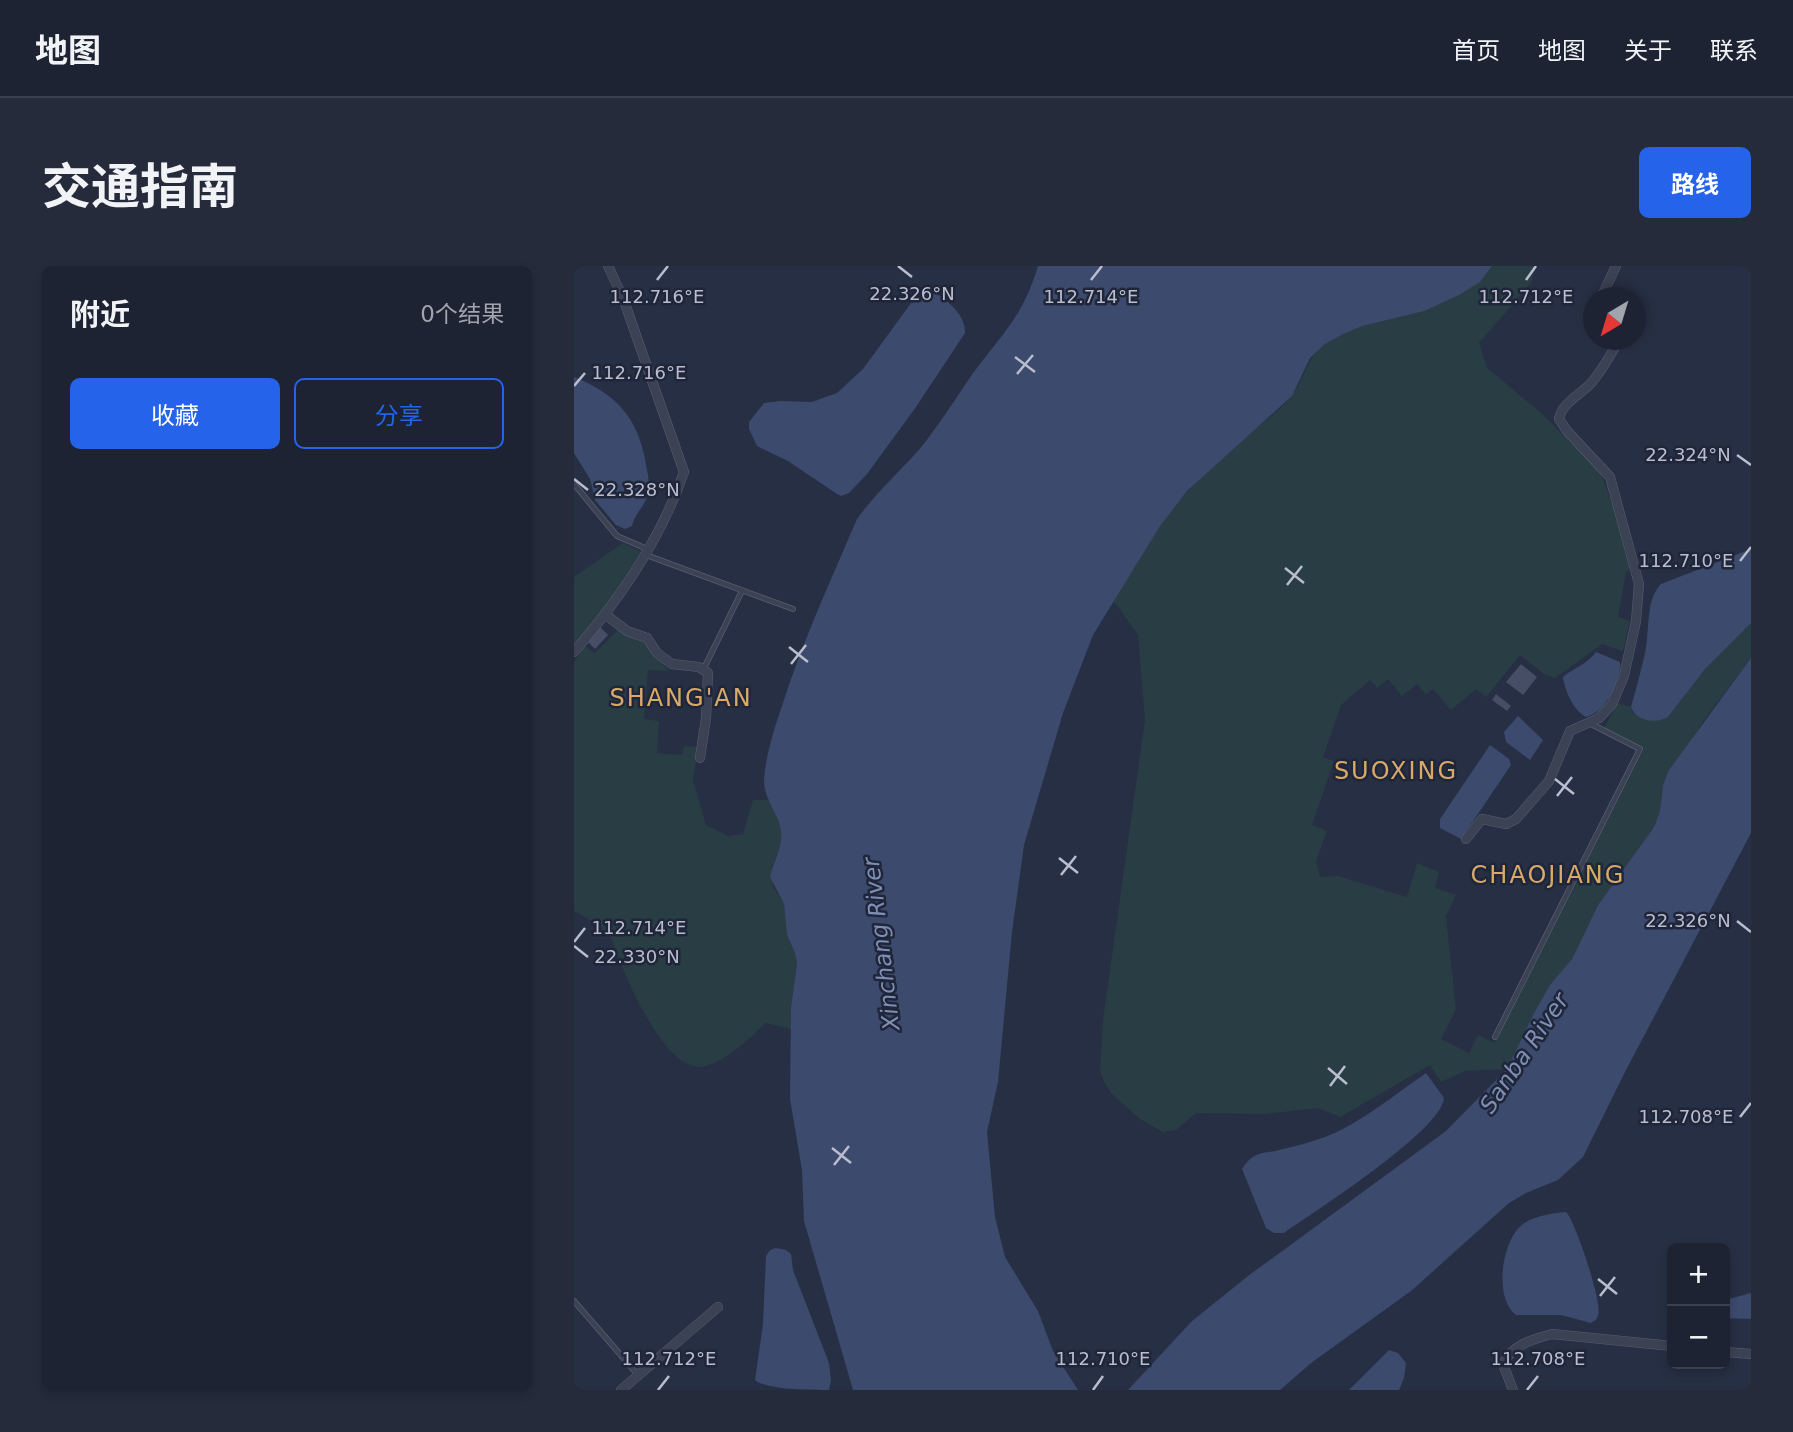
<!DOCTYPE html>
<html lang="zh">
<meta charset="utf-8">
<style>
body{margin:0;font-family:"DejaVu Sans","Noto Sans SC",sans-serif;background:#252b3b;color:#f1f3f6}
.controls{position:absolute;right:21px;bottom:21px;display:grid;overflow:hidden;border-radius:10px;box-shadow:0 4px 10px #0003}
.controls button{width:63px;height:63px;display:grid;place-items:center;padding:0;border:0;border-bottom:2px solid #3b404e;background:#1d2333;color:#f1f3f6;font:35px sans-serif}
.compass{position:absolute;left:1009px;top:21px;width:63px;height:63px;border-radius:50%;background:#1d2333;box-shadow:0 4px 10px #0003;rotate:218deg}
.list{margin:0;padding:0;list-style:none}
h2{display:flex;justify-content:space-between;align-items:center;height:91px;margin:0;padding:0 28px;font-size:30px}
h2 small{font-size:23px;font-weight:400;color:#a0a4ac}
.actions{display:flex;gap:14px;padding:21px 28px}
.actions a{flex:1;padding:16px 0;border:2px solid #2563eb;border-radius:10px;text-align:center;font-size:24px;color:#2563eb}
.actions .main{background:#2563eb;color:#fff}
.map{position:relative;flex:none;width:1177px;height:1124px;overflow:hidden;border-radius:10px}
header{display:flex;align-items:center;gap:42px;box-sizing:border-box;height:98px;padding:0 35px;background:#1d2333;border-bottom:2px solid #3b404e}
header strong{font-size:33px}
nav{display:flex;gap:38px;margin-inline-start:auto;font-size:24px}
.intro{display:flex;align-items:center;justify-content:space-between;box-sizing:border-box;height:168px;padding:0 42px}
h1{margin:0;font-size:49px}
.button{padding:18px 32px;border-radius:10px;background:#2563eb;color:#fff;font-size:24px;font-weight:700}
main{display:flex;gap:42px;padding:0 42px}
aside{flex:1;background:#1d2333;border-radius:10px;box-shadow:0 4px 10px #0003}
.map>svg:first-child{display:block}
.green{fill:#293d45}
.water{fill:#3c4a6d}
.building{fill:#464e66}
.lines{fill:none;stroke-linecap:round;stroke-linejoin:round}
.lane-casing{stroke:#5a5f71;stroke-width:6}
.street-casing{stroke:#5a5f71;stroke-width:10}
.lane{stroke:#3b4253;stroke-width:4.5}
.street{stroke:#3b4253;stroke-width:9}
.ticks{fill:none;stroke:#b9bdcd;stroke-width:2.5}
.labels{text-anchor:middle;stroke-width:5;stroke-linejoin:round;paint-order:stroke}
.water-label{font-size:23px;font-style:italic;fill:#7f8eb4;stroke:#202639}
.quarter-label{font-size:24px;letter-spacing:2px;fill:#d8a968;stroke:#202639}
.ticks-label{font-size:18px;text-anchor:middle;fill:#b9bdcd;stroke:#202639;stroke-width:5;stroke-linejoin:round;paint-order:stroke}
</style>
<header>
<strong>地图</strong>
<nav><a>首页</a><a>地图</a><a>关于</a><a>联系</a></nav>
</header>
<div class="intro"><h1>交通指南</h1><a class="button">路线</a></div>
<main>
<aside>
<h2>附近<small>0个结果</small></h2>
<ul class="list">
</ul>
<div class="actions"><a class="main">收藏</a><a>分享</a></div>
</aside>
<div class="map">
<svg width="1177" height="1124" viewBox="0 0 1177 1124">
<rect width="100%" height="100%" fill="#272f44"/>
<g class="green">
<path d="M918,0H962L957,17L905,77L913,102L967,147L1026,206L1041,245L1056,304L1052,306L1044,351L1056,355L1049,385L1028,378L981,412L970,408L946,389L912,431L902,423L877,444L859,423L852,428L843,418L828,430L814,413L803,422L796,414L767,439L749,491L760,495L738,559L753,565L742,595L746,611L764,610L833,631L843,597L865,606L861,622L882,629L872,650L882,743L867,773L895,787L904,769L921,777L1070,483L1030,462L1044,437L1057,441L1059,448L1094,451L1131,403L1177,357V392L1130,454L1089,519L1086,545L1080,561L1024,639L998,693L959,749L933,803L891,805L867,816L856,799L766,851L744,842L691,848L622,847L602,864L589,866L566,853L538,828L531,818L526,805L529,754L571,454L564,369L539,334C562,297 584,255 615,224C637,201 662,180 686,159C697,150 709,142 717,130C731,113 733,90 752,77C804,41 875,56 918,0Z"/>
<polygon points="49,277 67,286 36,335 0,381 0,311"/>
<path d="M44,364L69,375L95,405L74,404L70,453L85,455L83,487L108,489L110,480L124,481L119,514L132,559L154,570L169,568L179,534H196L207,562L208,572L206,582L198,601L199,621L210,638L213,669L221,687L223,697L217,741V763L192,757C174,773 155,794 131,800C93,809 57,721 45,694C42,688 41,680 38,674C29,659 14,653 0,645V396L11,380L21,387Z"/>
</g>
<g class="water">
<path d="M464,0H918L906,16L885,29L850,45L788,60L769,68L751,78L736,92L718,130L613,225L586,260L519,369L489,447L450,579L438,666L424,816L413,866L421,951L431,991L464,1045L479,1085L504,1124H279L230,955L228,904L216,833L217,741L223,697L221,687L213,669L210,638L196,611C199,595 209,583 207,565C205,548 190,533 190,515C191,491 201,460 209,437C229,374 257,314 283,253C301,228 323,208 344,185C363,162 380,135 397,110C427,69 449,51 464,0Z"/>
<path d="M361,27C374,35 392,49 391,67L342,141L293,208L275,227L267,230L263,228L214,195L183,180L175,163V156L190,137L207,135L238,136L263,127L289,103L340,33Z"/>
<path d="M0,111C43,128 65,153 72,199C74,209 77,221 73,231C69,242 61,248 58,260L51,263L42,259L21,234L16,213L0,187Z"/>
<path d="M1177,283V357L1131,403L1094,451C1082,458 1061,455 1057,441C1062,423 1067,405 1071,387C1076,366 1071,334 1087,318Z"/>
<path d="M1022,386L1046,396C1048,414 1031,447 1012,451C999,444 991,425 989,411C1001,401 1012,399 1022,386Z"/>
<polygon points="1177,392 1177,567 1051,806 1009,891 984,914 952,927 935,937 837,1025 737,1097 706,1124 554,1124 618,1055 674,1010 872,865 933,803 959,749 976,719 998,693 1024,639 1080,561 1086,545 1089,519 1095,504"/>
<polygon points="944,450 969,474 956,494 932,476 930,466"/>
<polygon points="916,479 935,493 937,499 887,573 866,562 866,553"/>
<path d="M852,807L870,832C868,864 740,946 710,967H700L692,962L668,903C681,883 690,889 709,883C723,880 737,876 751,871C784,859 823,827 852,807Z"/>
<path d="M992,946C1001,954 1029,1038 1024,1049C1023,1054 1020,1055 1017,1057L987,1049H942C919,1032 928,973 949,958C959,950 980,947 992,946Z"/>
<path d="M202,982L212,984L217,988L219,1004L255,1097L257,1114L255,1124C237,1124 192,1124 181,1114L189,1058L192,990L196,984Z"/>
<polygon points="1177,1027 1177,1053 1151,1052 1151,1034"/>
<polygon points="815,1084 824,1087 832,1097 830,1112 825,1124 775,1124"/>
</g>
<g class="building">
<polygon points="26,361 34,369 21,383 13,375"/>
<polygon points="947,398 963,411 949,429 932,416"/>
<polygon points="922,428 937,440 933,445 918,434"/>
</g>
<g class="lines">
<g class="lane-casing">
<g id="lane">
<polyline points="0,218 43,270 73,283"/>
<polyline points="72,289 219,343"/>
<polyline points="130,402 168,325"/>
<polyline points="921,771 1066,483 1017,458"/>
<polyline points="0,1035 64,1109"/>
</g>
</g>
<g class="street-casing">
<g id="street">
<polyline points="1027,32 1042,0"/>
<polyline points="32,349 53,365 73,372 83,387 98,398 125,401 134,407 132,452 126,492"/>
<path d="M0,386C46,333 87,273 110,206L49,32L34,0"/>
<path d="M892,573L908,553L932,558L942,553L975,515L996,465L1025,452L1038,438L1050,410L1062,355L1065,318L1036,211L993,165L985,153C988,136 1008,128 1018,116C1029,103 1037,88 1045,74"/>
<polyline points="1151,1086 1177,1088"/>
<polyline points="47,1124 144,1041"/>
<path d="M939,1124L929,1098C938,1079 959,1073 978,1068L1098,1080"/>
</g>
</g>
<use href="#lane" class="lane"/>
<use href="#street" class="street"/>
</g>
<path class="ticks" d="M324,0L338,11M83,14L94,0M517,14L528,0M952,14L962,0M441,91L461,106M443,108L459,89M0,120L11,107M1163,189L1177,199M0,213L14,224M1166,295L1177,281M711,302L730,317M713,319L728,300M215,381L234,396M217,398L232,379M981,513L1000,528M983,530L998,511M485,592L504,607M487,609L502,590M1163,655L1177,666M0,676L11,662M0,680L14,691M754,802L773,818M756,820L771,800M1166,851L1177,837M258,882L277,897M260,899L275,880M1024,1013L1043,1028M1026,1030L1041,1011M84,1124L95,1110M519,1124L529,1110M953,1124L964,1110"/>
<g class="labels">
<g class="water-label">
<text transform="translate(307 678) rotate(-97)" y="8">Xinchang River</text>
<text transform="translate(950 787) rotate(-56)" y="8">Sanba River</text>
</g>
<g class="quarter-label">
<text x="107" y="440">SHANG'AN</text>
<text x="822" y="513">SUOXING</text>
<text x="974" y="617">CHAOJIANG</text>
</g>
</g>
<g class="ticks-label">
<text x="338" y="34">22.326°N</text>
<text x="83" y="37">112.716°E</text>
<text x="517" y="37">112.714°E</text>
<text x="952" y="37">112.712°E</text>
<text x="65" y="113">112.716°E</text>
<text x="1114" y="195">22.324°N</text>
<text x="63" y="230">22.328°N</text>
<text x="1112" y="301">112.710°E</text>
<text x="1114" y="661">22.326°N</text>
<text x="65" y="668">112.714°E</text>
<text x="63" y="697">22.330°N</text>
<text x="1112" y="857">112.708°E</text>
<text x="95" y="1099">112.712°E</text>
<text x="529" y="1099">112.710°E</text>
<text x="964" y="1099">112.708°E</text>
</g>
</svg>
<div class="controls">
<button>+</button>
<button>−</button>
</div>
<svg class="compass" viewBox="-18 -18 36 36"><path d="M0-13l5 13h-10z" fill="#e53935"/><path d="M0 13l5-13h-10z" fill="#a0a4ac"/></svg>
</div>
</main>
